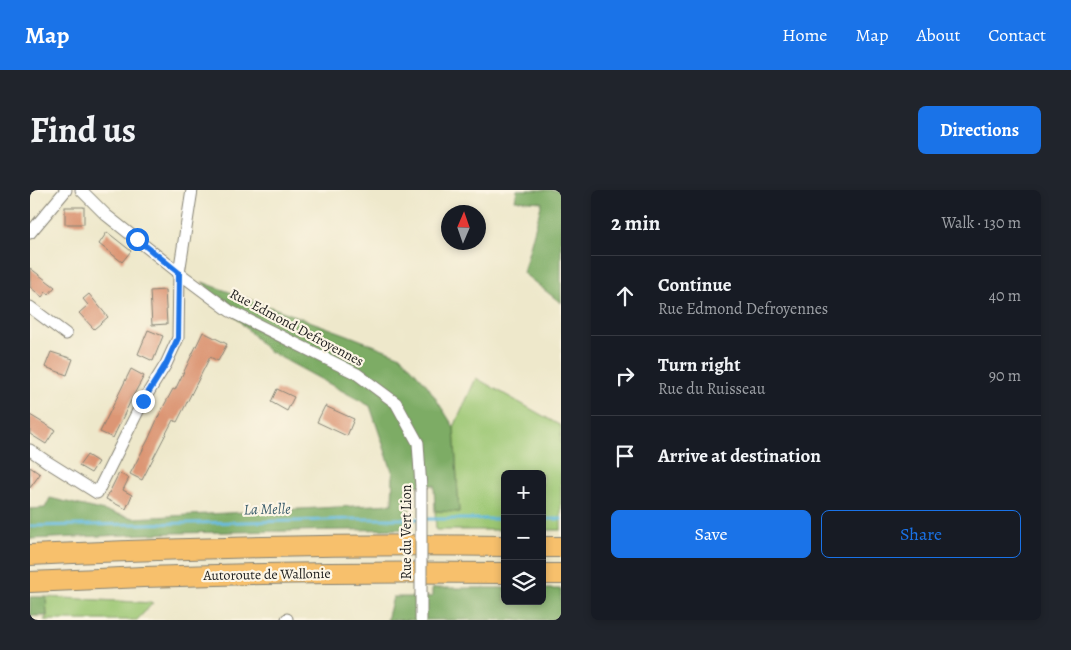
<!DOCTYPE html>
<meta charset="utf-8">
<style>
body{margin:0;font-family:Alegreya,serif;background:#20242c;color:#f1f3f6}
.controls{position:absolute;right:15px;bottom:15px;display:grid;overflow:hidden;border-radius:8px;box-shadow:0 2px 8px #0003}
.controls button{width:45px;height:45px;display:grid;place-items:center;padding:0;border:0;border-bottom:1px solid #363941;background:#171b24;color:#f1f3f6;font:25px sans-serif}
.compass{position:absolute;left:411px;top:15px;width:45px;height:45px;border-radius:50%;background:#171b24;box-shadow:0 2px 8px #0003;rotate:2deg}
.stop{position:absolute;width:15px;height:15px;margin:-11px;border:4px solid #1a73e8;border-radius:50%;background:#fff}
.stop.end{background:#1a73e8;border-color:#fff;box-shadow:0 1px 5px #0008}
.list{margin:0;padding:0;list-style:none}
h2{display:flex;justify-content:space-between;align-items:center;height:65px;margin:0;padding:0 20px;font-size:21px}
h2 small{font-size:16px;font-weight:400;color:#9ea1a6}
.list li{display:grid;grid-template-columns:32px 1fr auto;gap:15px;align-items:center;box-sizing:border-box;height:80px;padding:0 20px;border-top:1px solid #363941}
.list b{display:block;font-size:19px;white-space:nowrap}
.list p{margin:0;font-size:16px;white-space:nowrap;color:#9ea1a6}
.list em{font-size:16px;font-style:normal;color:#9ea1a6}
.actions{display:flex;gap:10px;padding:15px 20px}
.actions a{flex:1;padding:11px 0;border:1px solid #1a73e8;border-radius:8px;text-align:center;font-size:18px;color:#1a73e8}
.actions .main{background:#1a73e8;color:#fff}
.icon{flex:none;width:28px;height:28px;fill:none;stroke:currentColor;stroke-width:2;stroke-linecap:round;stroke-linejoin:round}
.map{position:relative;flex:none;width:531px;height:430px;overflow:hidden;border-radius:8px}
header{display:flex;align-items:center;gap:30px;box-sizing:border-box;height:70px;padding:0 25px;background:#1a73e8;color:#fff}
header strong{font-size:24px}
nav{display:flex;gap:28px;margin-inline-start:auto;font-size:18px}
.intro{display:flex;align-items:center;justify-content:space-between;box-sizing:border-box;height:120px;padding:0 30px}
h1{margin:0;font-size:35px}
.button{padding:12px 22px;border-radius:8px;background:#1a73e8;color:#fff;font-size:18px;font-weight:700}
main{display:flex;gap:30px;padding:0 30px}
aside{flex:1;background:#171b24;border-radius:8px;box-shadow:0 2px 8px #0003}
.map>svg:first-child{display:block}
.green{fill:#9cc773;stroke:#5c7248}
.forest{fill:#7dac65;stroke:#4c6440}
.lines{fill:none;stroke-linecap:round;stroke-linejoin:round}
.stream{stroke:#62badf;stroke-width:3}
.building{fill:#dc9675}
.street-casing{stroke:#858274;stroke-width:13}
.highway-casing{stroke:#858274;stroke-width:22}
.street{stroke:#fff;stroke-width:11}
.highway{stroke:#f7c06c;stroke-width:20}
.street-bridge-casing{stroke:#858274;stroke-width:13;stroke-linecap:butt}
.street-bridge{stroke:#fff;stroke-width:11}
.route{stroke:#1a73e8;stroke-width:6}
.labels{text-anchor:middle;stroke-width:4.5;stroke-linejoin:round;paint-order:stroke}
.street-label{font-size:14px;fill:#1c1c1c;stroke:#fcf5e5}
.water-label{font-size:15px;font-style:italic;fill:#385b6a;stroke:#fcf5e5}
</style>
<header>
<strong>Map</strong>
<nav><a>Home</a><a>Map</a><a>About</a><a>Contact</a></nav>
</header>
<div class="intro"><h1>Find us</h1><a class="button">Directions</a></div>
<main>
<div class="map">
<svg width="531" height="430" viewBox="0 0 531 430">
<rect width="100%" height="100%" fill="#fcf5e5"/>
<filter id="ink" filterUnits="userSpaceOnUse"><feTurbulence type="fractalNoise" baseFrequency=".02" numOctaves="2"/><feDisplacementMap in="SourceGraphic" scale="10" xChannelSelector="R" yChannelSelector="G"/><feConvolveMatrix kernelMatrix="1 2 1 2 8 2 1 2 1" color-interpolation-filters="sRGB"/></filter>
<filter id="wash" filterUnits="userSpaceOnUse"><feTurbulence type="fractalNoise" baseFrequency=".0096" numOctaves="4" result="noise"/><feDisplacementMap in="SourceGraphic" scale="20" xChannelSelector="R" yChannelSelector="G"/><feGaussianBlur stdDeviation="1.12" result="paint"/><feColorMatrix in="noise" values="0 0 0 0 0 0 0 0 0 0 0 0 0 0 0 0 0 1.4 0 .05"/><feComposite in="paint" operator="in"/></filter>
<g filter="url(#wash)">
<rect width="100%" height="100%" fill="#eee8cb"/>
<g class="green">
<polygon points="446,188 531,236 531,340 512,340 512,284 475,284 475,340 406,340 405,321 429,322 424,237"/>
<polygon points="16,407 123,413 107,430 14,430 17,426"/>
</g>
<g class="forest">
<polygon points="487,0 531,0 531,113 493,83 512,12 485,10"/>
<polygon points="172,92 315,144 371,166 397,195 424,237 429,322 405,321 404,295 379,296 379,339 143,343 0,349 0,319 15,318 20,308 104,328 362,314 363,284 340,216 237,160"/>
<polygon points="402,398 475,398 475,411 512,411 512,399 531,399 531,424 528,430 357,430 363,407 402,407"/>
<polygon points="0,407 16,407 17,426 0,426"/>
</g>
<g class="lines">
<g class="stream">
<polyline points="512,329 531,329"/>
<polyline points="0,336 267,331 321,329 475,329"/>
</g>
</g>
<g id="blocks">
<g class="building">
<rect x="35" y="17" width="19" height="17"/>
<polygon points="77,42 101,61 92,72 69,54"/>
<polygon points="0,78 25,97 19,104 16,102 12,107 0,97"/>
<polygon points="135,100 137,134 122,135 120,101"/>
<polygon points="59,104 78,127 64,139 49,123 58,115 53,109"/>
<polygon points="118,140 133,146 123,171 108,164"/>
<polygon points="173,142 197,154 188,171 180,167 147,232 143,230 112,290 100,284 118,250 130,223 143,199 145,200"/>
<polygon points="21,162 43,169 37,185 15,177"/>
<polygon points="101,179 114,186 103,206 83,248 70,242"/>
<polygon points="247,199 264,207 257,221 241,212"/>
<polygon points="295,216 324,229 317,246 287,232"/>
<polygon points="0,225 25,240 16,254 0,244"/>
<polygon points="57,265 68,272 61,283 49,276"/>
<polygon points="0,277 10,284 0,298"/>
<polygon points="89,283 99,288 93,300 102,305 96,319 76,309"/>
</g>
</g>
</g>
<g filter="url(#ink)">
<use href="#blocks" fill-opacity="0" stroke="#858274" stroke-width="1"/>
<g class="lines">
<g class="street-casing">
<g id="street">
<polyline points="51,0 76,25 149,83 200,121 327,184 366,213 388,253 391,298"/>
<polyline points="0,43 36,0"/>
<polyline points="0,117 36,144"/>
<polyline points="0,260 16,271 67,303 113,211 136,174 148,148 149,83 162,0"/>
<polyline points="257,430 257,429"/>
</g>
</g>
<g class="highway-casing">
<g id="highway">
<polyline points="512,357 531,357"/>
<path d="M0,365C158,358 317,353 475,356"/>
<polyline points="512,384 531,384"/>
<path d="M0,392C158,384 316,381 475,383"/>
</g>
</g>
<use href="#street" class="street"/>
<use href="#highway" class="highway"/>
<g class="street-bridge-casing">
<polyline id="street-bridge" points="391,430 391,298"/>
</g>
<use href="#street-bridge" class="street-bridge"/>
</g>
</g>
<g class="lines" filter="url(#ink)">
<polyline class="route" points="107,49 149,83 148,148 136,174 113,211"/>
</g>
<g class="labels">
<g class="street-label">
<text transform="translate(267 137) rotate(28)" y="5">Rue Edmond Defroyennes</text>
<text transform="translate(376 342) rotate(-90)" y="5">Rue du Vert Lion</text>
<text transform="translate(237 384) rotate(-1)" y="5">Autoroute de Wallonie</text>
</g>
<g class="water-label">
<text transform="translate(237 319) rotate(-1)" y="5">La Melle</text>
</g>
</g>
</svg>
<div class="controls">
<button>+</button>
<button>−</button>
<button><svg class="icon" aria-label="layers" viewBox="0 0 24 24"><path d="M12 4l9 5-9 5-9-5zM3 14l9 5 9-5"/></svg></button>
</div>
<svg class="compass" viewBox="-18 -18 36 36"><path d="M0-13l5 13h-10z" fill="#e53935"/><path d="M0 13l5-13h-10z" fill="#9ea1a6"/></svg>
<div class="stop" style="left:107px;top:49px"></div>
<div class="stop end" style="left:113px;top:211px"></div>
</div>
<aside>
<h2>2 min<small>Walk · 130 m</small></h2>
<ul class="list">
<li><svg class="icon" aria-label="ahead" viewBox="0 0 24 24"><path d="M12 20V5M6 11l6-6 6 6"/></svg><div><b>Continue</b><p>Rue Edmond Defroyennes</p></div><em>40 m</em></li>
<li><svg class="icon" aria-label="right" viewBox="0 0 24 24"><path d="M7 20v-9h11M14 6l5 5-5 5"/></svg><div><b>Turn right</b><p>Rue du Ruisseau</p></div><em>90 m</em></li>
<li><svg class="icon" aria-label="arrive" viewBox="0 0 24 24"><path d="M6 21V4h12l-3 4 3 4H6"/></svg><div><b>Arrive at destination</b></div></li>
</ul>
<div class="actions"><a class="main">Save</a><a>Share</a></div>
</aside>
</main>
